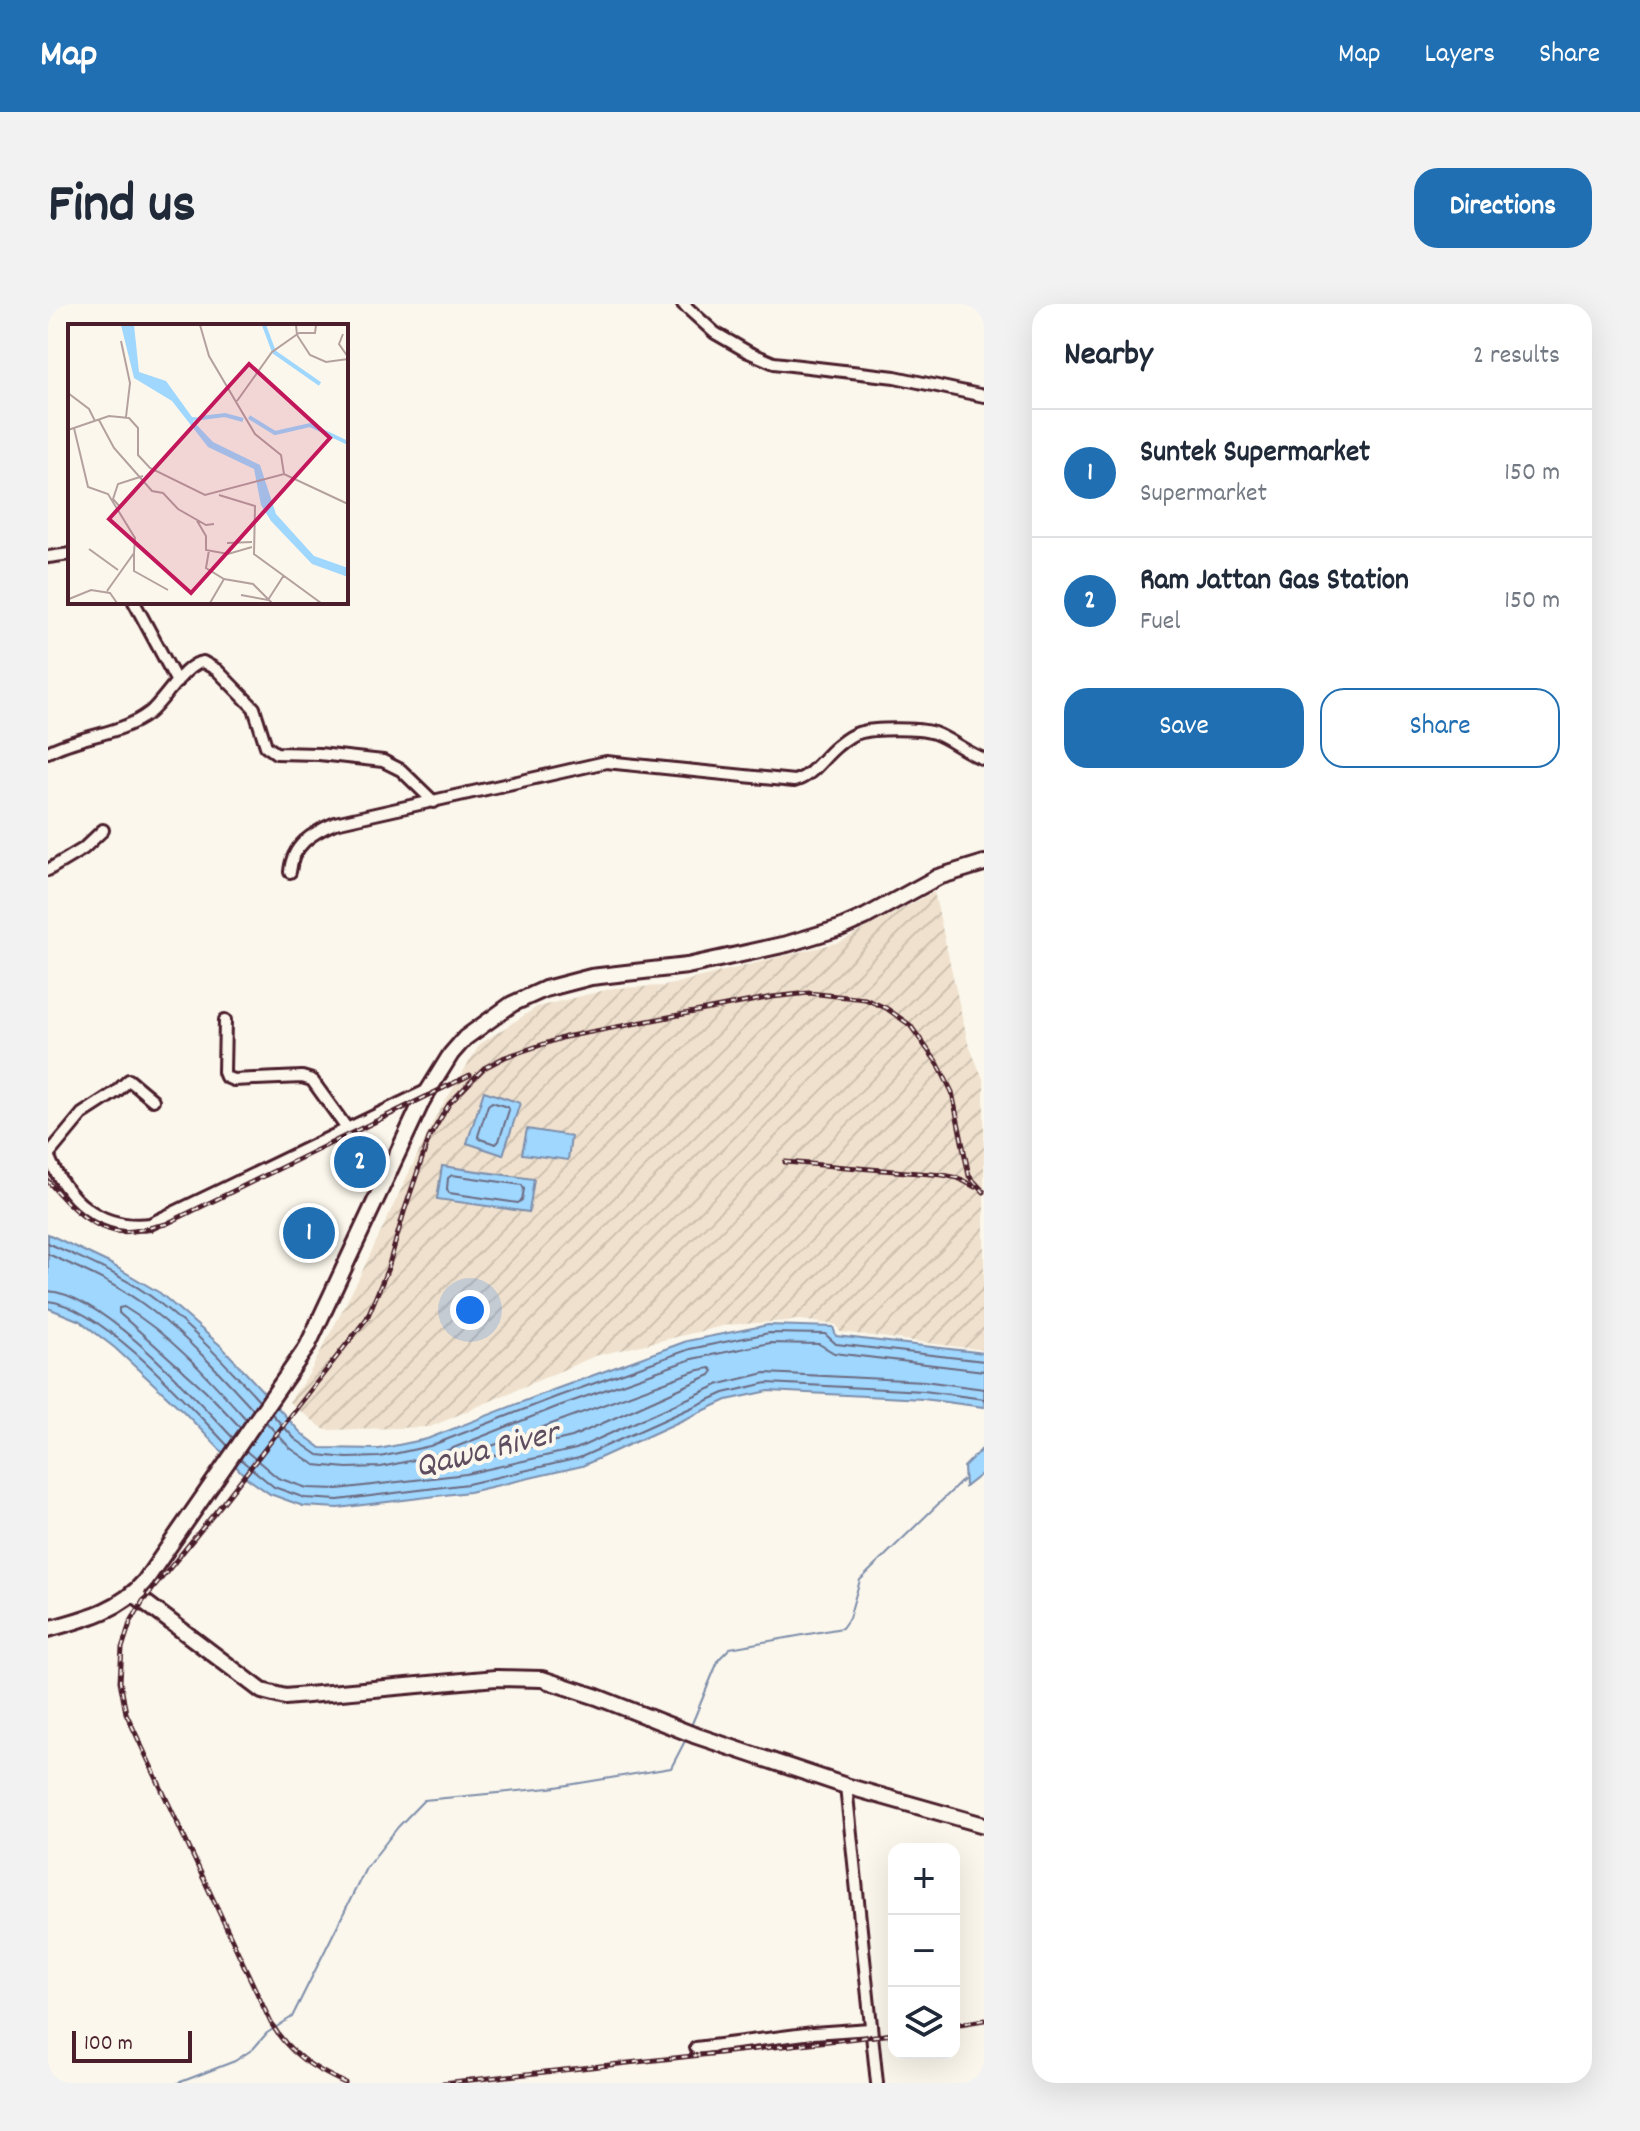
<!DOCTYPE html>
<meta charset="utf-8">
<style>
body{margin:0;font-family:Dekko,sans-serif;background:#f2f2f3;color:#1f2937}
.controls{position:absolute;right:24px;bottom:24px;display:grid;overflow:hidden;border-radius:16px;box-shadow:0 8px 32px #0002}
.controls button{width:72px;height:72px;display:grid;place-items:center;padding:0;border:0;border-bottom:2px solid #e0e1e3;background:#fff;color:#1f2937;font:40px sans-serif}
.scale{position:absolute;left:24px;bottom:20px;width:120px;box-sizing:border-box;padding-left:8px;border:4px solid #4a1f2b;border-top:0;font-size:22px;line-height:28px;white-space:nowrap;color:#4a1f2b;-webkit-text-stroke:6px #fbf7ec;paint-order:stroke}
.you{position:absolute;left:422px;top:1006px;width:28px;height:28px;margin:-20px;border:6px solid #fff;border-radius:50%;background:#1a73e8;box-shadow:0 0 0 12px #1a73e833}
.badge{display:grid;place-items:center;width:52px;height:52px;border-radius:50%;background:#1f6fb2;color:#fff;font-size:26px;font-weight:700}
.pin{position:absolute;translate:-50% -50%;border:4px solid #fff;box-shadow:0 2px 8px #0006}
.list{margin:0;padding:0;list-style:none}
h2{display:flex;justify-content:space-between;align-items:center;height:104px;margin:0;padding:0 32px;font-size:34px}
h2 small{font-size:26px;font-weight:400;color:#747a83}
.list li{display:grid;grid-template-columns:52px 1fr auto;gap:24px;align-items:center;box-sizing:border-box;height:128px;padding:0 32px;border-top:2px solid #e0e1e3}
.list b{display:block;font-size:30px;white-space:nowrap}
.list p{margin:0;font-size:26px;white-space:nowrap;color:#747a83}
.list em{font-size:26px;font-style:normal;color:#747a83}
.actions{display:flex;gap:16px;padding:24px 32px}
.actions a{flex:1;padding:18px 0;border:2px solid #1f6fb2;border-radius:24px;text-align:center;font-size:28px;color:#1f6fb2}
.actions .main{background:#1f6fb2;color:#fff}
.icon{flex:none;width:44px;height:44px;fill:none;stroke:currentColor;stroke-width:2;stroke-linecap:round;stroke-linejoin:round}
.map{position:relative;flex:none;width:936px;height:1779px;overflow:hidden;border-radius:24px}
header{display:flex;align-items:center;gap:48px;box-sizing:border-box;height:112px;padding:0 40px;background:#1f6fb2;color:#fff}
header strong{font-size:38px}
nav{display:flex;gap:44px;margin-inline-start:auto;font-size:28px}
.intro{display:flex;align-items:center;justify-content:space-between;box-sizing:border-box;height:192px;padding:0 48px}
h1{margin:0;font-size:56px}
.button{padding:20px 36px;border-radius:24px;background:#1f6fb2;color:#fff;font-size:28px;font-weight:700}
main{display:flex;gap:48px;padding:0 48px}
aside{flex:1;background:#fff;border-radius:24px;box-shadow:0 8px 32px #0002}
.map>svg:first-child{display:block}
.industrial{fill:url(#industrial-furrows)}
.water{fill:#9fd7fe;stroke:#7d8daa;stroke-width:2}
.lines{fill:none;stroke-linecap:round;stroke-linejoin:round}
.shore{stroke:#6c697f;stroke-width:2}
.stream{stroke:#7d8daa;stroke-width:2}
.street-casing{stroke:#4a1f2b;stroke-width:16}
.secondary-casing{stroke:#4a1f2b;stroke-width:20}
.street{stroke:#fbf7ec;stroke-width:10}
.secondary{stroke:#fbf7ec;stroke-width:14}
.rail-casing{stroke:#4a1f2b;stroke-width:5}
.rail{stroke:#fbf7ec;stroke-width:2;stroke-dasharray:6;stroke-linecap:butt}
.labels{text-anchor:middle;stroke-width:8;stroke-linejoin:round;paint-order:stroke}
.water-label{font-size:34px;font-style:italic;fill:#5f4d60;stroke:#fbf7ec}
.inset-river{fill:none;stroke:#9fd7fe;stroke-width:4}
.inset-road{fill:none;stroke:#b4a19f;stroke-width:2}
.view{fill:#c2185b;fill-opacity:0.15;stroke:#c2185b;stroke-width:4}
.inset-edge{fill:none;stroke:#4a1f2b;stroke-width:4}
</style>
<header>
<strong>Map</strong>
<nav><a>Map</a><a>Layers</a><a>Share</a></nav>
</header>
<div class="intro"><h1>Find us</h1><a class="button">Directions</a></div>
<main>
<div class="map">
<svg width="936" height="1779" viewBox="0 0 936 1779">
<defs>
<pattern id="industrial-furrows" width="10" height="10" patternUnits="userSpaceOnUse" patternTransform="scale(2)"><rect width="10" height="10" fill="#efe1cd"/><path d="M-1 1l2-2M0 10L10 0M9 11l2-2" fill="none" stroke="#cec1b0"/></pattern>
</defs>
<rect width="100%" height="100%" fill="#fbf7ec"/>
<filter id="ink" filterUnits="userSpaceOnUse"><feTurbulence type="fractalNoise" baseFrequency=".0125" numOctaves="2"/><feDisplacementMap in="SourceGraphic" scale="16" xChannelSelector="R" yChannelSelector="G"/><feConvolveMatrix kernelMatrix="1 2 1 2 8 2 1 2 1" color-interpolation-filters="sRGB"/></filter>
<g filter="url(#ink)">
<polygon class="industrial" points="886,588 920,739 936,777 936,1046 792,1028 788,1021 753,1016 679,1021 547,1052 382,1123 277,1126 241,1098 261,1070 310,976 387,814 432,740 489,703 566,684 617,682 792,638"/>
<g class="water">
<polygon points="436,787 472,799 455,851 419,839"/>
<polygon points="479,825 523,832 520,856 474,850"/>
<polygon points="394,862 486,875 481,908 389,895"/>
<polygon points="0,930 61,959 112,989 173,1042 253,1129 273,1144 331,1145 379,1135 505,1086 639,1037 720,1021 785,1023 788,1032 936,1049 936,1103 875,1095 721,1087 679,1096 534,1162 421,1188 290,1204 255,1202 222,1190 199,1174 136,1108 67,1044 32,1017 0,1004"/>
<polygon points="936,1143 936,1168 917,1183 916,1163"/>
</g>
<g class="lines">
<g class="shore">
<polygon points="444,798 459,803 461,806 451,837 448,840 432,835 430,832 440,801"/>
<polygon points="404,871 474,881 476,885 474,896 470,899 401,889 399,885 400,874"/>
<path d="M0,939C36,956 77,972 109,997C147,1027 179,1061 211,1096"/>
<path d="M0,950C35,966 73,982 103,1006C141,1035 173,1070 205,1105"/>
<path d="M0,987C55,990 147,1094 185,1134"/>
<path d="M0,997C54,1003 142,1102 180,1142"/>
<polygon points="662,1064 665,1067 662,1071 524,1133 432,1155 428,1152 430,1147 647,1067"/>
<polyline points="224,1110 247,1135 270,1151 299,1154 332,1153 382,1142 508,1093 642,1045 721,1029 777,1030 788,1040 936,1057"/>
<polyline points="218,1118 242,1144 267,1161 299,1164 333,1163 385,1152 511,1102 644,1055 722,1039 771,1040 786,1049 936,1067"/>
<path d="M192,1123L157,1086L71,1009V1004L76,1003C123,1031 161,1074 198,1115"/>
<polyline points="198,1147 230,1174 259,1184 290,1185 418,1170 528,1145 672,1080 717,1069 876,1077 936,1085"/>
<polyline points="192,1155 226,1183 257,1194 290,1196 420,1180 531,1154 676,1089 719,1079 876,1087 936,1095"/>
</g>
<g class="stream">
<polyline points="643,1422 671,1355 682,1344 794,1324 801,1314 812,1276 915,1176"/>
<polyline points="130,1779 187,1757 205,1745 219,1729 244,1713 318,1564 350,1523 376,1496 502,1484 623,1464 638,1435"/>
</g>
<g class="street-casing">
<g id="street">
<polyline points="635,0 667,29 700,48 726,59 847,73 936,92"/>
<polyline points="0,253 22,250"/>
<polyline points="86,298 129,378"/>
<path d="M0,448C31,431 73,431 101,409C116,397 137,359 155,358L169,366L206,404L218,442L228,449L271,450L335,457L353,466L386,498"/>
<polyline points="0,566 35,545 55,526"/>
<path d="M242,568C244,541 264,529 287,519L558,458L746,477C765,472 774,454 789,442C795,437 802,431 810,429C826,424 871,424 886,429C903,435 918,449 936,455"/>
<polyline points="177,716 176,768 178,773 185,776 254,773 264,776 300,826"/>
<path d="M0,851C18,896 52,926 102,920L378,787"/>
<polyline points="0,851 34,810 68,788 81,776 105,796"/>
<polyline points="798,1482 829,1779"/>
<polyline points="648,1744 765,1729 822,1725"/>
</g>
</g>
<g class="secondary-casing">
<g id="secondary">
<polyline points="86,1290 214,1387 237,1393 448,1374 494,1375 549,1393 646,1431 798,1482 936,1521"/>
<path d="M0,1325C36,1315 72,1307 97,1277L259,1043L375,795L403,750L417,734L464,700L497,685L543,673L639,662L739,640L792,624L817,613L890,573L936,559"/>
</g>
</g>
<use href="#street" class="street"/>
<use href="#secondary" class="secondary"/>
<g class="rail-casing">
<g id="rail">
<polyline points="737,858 895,871 910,874 927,883"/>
<path d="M0,877C16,897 40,922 67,927C83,930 102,923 118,920L422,771"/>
<polyline points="906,1721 936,1716"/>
<path d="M297,1779C266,1765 241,1750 223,1719L78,1409L72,1377L74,1344L82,1319L95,1297L174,1200L319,1014L340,964L356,908L381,834L401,800L436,764L457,753L517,733L724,693L761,689L817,695L838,704L862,721L890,760L904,788L921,872L936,888"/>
<polyline points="395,1779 846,1730"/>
</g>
</g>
<use href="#rail" class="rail"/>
</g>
</g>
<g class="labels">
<g class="water-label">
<text transform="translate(438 1143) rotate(-14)" y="12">Qawa River</text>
</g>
</g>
<g transform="translate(20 20)">
<rect width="280" height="280" fill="#fbf7ec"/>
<path d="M53,1H66L71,48L98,57L124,93L136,94L125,97L145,118L192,141L208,190L246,232L280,244V253L244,240L203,197L193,181L186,145L140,123L104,77L66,54Z" fill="#9fd7fe"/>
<path class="inset-river" d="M196,1L206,28L252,60M181,93L207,109L242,101L280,119M133,94L157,91L175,96"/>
<path class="inset-road" d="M132,1L141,32L187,110L213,131L216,150M228,1L229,11L242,31L258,38L280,35M275,10L271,20L280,33M53,17L62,59L58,93M0,69L21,85L27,97M169,77L204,28L231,9H247L248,1M31,96L46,124L84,167L95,169L110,185L138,201L146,200M6,104L20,163L40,170L67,214L66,229L39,267M0,106L41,92L61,94L70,104V131L82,144L137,171L216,150L280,180M151,171L187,182L186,230L253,279M52,183L45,175L50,160L75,152M128,195L138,212V226L160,230L184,223M159,219L184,218M21,225L50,246M141,226L138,244L156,255L185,260L204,279M66,229V247L100,266M173,271L200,276L216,251M1,275L23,266L42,269L49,279M142,279L156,255"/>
<path class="view" d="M181,40L262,114L123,269L41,195Z"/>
<rect width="280" height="280" class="inset-edge"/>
</g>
</svg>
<div class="controls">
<button>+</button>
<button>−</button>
<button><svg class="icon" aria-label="layers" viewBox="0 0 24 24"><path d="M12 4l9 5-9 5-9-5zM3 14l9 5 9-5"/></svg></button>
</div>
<div class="scale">100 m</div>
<div class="you"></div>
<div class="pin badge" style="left:261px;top:929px">1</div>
<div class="pin badge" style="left:312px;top:858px">2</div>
</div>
<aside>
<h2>Nearby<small>2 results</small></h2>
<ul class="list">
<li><span class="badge">1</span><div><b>Suntek Supermarket</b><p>Supermarket</p></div><em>150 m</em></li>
<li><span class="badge">2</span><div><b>Ram Jattan Gas Station</b><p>Fuel</p></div><em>150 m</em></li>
</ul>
<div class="actions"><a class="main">Save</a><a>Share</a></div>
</aside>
</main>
